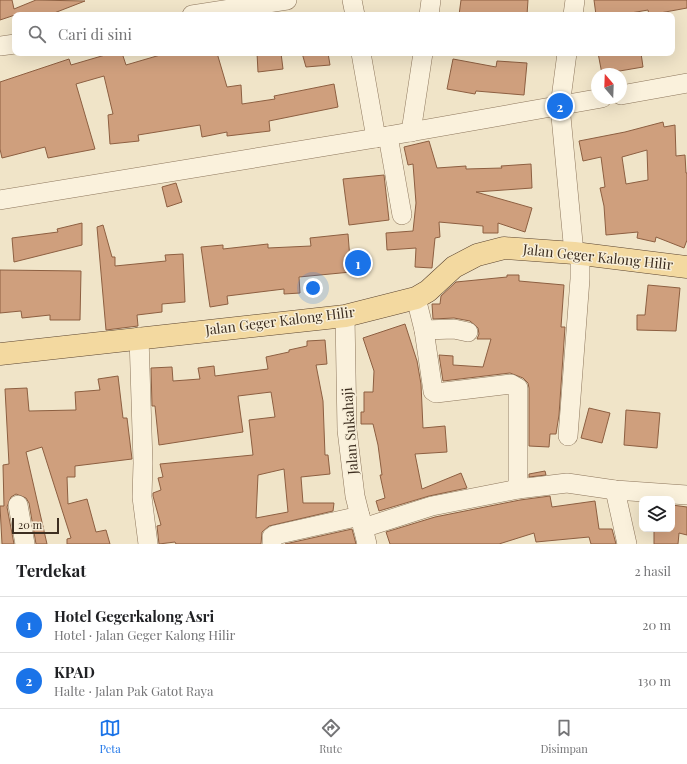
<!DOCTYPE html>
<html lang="id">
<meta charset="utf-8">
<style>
body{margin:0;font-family:"Playfair Display",serif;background:#f6f6f6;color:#202124}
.controls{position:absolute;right:12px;bottom:12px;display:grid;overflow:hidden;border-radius:8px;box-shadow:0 4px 16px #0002}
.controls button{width:36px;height:36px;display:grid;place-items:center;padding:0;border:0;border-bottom:1px solid #e0e0e0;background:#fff;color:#202124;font:20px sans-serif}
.compass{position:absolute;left:591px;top:68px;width:36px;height:36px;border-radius:50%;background:#fff;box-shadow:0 4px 16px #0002;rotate:341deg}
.scale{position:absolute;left:12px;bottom:10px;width:47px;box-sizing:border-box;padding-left:4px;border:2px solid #3d2e20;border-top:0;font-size:11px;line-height:14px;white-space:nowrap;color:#3d2e20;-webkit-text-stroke:3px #f7eed8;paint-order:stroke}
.you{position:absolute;left:313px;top:288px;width:14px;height:14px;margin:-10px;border:3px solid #fff;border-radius:50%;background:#1a73e8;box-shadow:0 0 0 6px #1a73e833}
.badge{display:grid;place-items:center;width:26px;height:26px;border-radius:50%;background:#1a73e8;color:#fff;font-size:13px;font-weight:700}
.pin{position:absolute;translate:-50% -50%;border:2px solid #fff;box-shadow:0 1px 4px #0006}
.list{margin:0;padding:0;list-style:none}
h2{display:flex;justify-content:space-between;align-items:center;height:52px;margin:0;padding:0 16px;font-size:17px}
h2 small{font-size:13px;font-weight:400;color:#757577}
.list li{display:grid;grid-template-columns:26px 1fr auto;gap:12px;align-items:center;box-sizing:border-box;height:56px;padding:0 16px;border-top:1px solid #e0e0e0}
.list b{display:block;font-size:15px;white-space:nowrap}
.list p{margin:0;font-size:13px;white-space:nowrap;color:#757577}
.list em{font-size:13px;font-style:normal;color:#757577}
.icon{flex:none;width:22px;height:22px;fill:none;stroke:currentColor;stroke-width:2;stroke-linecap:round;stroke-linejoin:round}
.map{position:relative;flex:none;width:687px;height:544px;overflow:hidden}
.search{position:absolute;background:#fff;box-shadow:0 4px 16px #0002;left:12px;right:12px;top:12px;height:44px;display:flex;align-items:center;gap:10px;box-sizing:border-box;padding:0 14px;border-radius:8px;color:#757577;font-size:15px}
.sheet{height:164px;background:#fff}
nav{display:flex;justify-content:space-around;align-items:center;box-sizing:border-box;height:56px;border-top:1px solid #e0e0e0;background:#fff;font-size:11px;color:#757577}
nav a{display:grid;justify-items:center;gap:2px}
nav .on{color:#1a73e8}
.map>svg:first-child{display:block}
.building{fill:#cf9f7d;stroke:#8d5f41;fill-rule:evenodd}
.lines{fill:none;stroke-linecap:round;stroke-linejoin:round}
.minor-casing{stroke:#8d765c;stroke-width:20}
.major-casing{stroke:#5b4430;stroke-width:23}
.minor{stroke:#faf1dc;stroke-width:19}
.major{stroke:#f3d9a0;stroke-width:22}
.labels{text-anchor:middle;stroke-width:3;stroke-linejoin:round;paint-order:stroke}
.street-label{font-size:14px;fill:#3d2e20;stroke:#f7eed8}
</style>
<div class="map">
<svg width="687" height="544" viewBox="0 0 687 544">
<rect width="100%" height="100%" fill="#f0e4c8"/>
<g class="building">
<polygon points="0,0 12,0 14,9 36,0 85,1 49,15 15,15 0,20"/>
<polygon points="461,0 528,0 527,15 459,15"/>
<polygon points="594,0 687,0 687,8 649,15 648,10 619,15 596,15"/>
<polygon points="112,53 122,53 126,65 167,53 217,53 227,87 241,85 242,104 275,99 274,96 334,84 338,107 269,121 270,131 227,136 227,132 202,137 200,125 138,135 139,141 110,144 108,115 113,114 104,76 76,84 95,149 48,158 45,147 2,158 0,149 0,82 69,59 71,65"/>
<polygon points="257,53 281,53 283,69 258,72"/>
<polygon points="302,53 328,53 330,65 306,67"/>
<polygon points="598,53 641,53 643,67 602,74"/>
<polygon points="453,59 496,67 497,61 527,63 524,95 476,91 475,94 447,89"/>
<path d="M663,122L664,127L675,125L676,156L685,155L686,173H687V240L684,248L656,237L655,242L637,238L638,232L606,235L604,206L600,188L605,187L601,157L583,161L579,141L625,132ZM647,150L648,180L626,184L622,157Z"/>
<polygon points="429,141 437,168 466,166 466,169 502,168 501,166 531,164 532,188 476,192 532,208 525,232 498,223 498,233 483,233 483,226 439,222 440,237 435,238 432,268 415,267 416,248 387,250 386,233 413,231 416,203 413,164 408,165 404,147"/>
<polygon points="384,175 389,220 349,225 343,179"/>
<polygon points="176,183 182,202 167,207 162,187"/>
<polygon points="82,223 82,245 14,262 12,238 58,232 57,229"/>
<polygon points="103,225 112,257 115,257 115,266 166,261 165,255 183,254 185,302 162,304 162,312 137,315 138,326 106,330 97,227"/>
<polygon points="348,234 351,272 299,277 300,293 284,294 284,289 227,296 228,304 210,307 201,247 223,245 223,249 268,244 268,248 311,246 310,238"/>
<polygon points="0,270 81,271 80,320 50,320 50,315 22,318 21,311 0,313"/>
<polygon points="507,275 519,275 519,281 564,285 561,327 565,327 559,415 556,434 550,434 549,447 529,446 529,388 528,383 523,378 510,373 443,381 439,355 453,356 453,365 483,367 491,339 477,339 479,334 478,328 470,321 454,318 433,319 432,304 440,304 441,296 456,282 507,277"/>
<polygon points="648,285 680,288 676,331 637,330 637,315 645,315"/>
<polygon points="405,324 417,361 421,384 423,428 445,426 447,452 415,454 422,489 461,473 467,488 429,496 379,511 376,501 385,498 380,475 382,475 378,445 373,424 361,424 361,412 364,412 364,392 373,392 374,371 363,338"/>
<path d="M325,340L327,364L316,365L323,401L325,455H328L330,474L301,477L303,503H334L333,511L269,526L262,532L261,544H176L175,542L159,544L157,526L161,525L153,496V493L161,490L158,478L163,477L160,464L253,455L249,420L275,417L271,392L238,396L243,432L159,445L155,406H152L151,368L172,367L173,381L200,379L198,368L214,366L215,376L268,369L266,357L289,352V350L307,346V341ZM284,469L288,512L256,518L258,475Z"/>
<polygon points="118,376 123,418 127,418 132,459 75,466 75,477 67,477 68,504 87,499 96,532 106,530 110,544 67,544 67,539 71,538 42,447 26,452 47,544 36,544 29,503 26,498 16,494 11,497 7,507 14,544 2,544 0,506 4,506 3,465 9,464 5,389 27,388 29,411 76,410 75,392 100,390 98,379"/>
<polygon points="589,408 610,413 602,443 581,438"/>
<polygon points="626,410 660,413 657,448 624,445"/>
<polygon points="545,471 546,475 529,477 529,474"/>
<polygon points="550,496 552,507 595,501 599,529 612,529 616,544 591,544 589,537 536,542 534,533 499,544 390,544 386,532 435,517 520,500"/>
<polygon points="672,505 687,507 687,535 679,533 678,544 654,544 654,529 672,529"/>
<polygon points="352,529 356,544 285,544"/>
</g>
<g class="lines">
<g class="minor-casing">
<g id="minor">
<polyline points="352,0 355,15"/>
<polyline points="192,15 287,0"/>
<polyline points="429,15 431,0"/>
<polyline points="573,15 575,0"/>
<polyline points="0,46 15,44"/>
<polyline points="361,53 376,138"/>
<polyline points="567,53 560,106 574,253"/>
<polyline points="621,95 687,83"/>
<polyline points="411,132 423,53"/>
<polyline points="388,136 402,215"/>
<polyline points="0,200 376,138 602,98"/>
<polyline points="416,298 424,330 433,391 436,393 511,384 518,388 518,489"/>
<polyline points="345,316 347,430 355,496 367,544"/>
<polyline points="424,330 454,329 468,332"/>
<polyline points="139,337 143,463 142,497 148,544"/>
<polyline points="568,436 580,279 580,254"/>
<polyline points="615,490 627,544"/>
<polyline points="18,505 25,544"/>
<polyline points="363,528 432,506 518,489 567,483 615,490 687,495"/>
<polyline points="272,544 272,537 275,535 360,516"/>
</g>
</g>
<g class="major-casing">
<polyline id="major" points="0,354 345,316 416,298 428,291 454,267 477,255 504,248 574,253 687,267"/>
</g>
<use href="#minor" class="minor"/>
<use href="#major" class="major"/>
</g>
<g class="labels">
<g class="street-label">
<text transform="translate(598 257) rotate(6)" y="5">Jalan Geger Kalong Hilir</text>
<text transform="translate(280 321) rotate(-7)" y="5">Jalan Geger Kalong Hilir</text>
<text transform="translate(350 431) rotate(-94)" y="5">Jalan Sukahaji</text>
</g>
</g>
</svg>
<div class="controls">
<button><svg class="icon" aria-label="layers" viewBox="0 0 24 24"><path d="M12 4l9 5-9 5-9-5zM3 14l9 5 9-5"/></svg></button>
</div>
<svg class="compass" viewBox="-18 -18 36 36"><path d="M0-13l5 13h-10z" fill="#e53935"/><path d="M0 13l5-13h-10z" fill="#757577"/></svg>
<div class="scale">20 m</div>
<div class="you"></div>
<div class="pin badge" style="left:358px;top:263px">1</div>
<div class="pin badge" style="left:560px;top:106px">2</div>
<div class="search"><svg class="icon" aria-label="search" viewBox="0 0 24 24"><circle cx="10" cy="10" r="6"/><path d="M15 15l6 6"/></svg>Cari di sini</div>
</div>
<section class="sheet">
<h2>Terdekat<small>2 hasil</small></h2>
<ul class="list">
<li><span class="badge">1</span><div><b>Hotel Gegerkalong Asri</b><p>Hotel · Jalan Geger Kalong Hilir</p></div><em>20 m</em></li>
<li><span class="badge">2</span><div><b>KPAD</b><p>Halte · Jalan Pak Gatot Raya</p></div><em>130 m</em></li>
</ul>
</section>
<nav>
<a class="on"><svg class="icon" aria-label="map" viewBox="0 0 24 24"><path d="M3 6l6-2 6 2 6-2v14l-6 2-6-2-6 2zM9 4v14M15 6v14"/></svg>Peta</a>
<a><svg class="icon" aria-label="directions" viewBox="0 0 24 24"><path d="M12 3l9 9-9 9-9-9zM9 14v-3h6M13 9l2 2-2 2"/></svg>Rute</a>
<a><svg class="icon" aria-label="saved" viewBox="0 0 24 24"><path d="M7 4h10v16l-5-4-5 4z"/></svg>Disimpan</a>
</nav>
